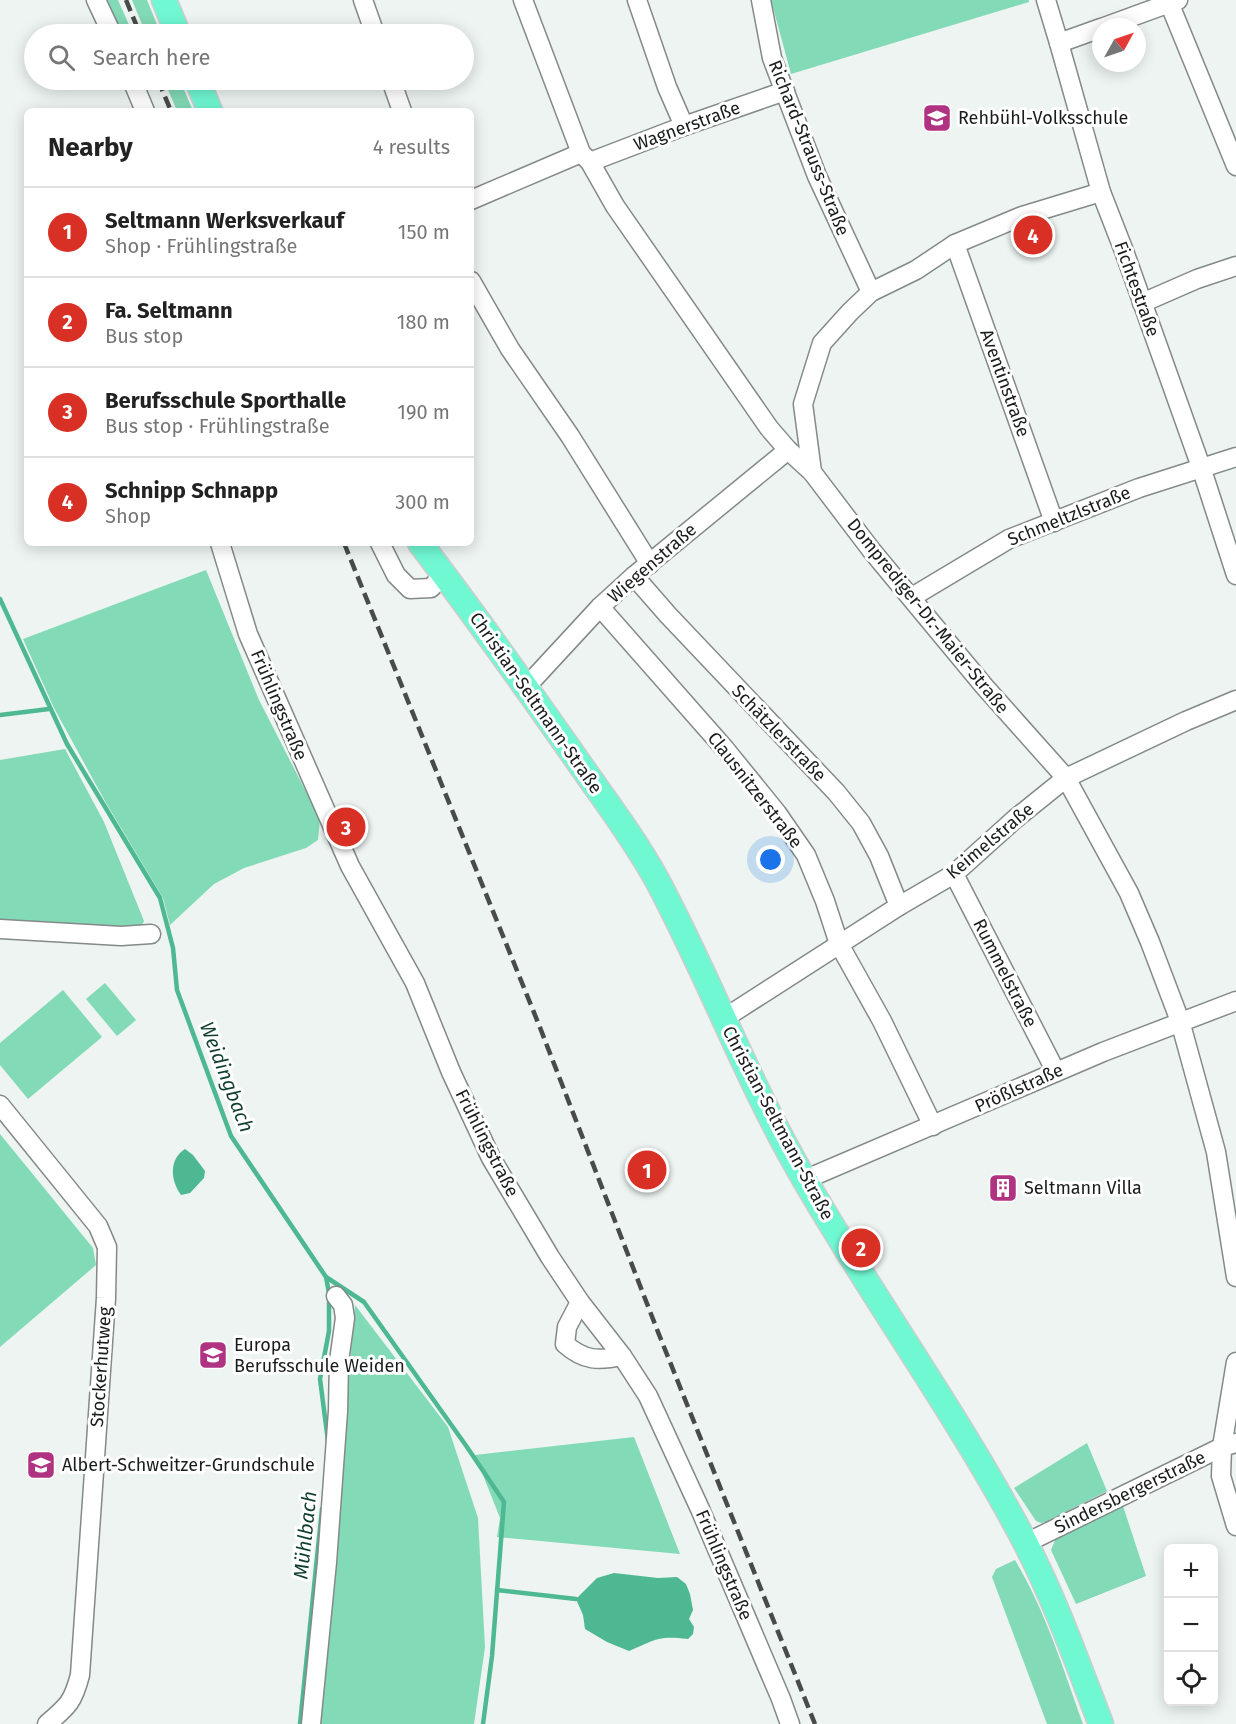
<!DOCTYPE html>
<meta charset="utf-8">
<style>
body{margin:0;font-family:"Fira Sans",sans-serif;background:#f2f2f2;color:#222}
.controls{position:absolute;right:18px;bottom:18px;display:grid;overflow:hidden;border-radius:9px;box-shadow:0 3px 15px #0003}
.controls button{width:54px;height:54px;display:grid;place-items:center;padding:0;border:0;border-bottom:2px solid #e0e0e0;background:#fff;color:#222;font:30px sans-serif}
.compass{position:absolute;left:1092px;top:18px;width:54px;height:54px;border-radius:50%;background:#fff;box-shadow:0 3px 15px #0003;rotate:50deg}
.you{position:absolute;left:771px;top:860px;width:21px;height:21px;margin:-15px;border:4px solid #fff;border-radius:50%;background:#1a73e8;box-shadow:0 0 0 9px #1a73e833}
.badge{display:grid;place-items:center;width:39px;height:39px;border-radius:50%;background:#d93025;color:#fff;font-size:20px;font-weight:700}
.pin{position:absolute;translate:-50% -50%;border:3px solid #fff;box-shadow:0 2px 6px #0006}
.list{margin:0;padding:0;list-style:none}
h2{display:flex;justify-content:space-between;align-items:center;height:78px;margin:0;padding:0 24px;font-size:26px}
h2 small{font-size:20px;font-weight:400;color:#767676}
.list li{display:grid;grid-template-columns:39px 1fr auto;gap:18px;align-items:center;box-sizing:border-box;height:90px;padding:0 24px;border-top:2px solid #e0e0e0}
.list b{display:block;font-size:22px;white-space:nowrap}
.list p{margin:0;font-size:20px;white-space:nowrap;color:#767676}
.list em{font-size:20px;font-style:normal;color:#767676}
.icon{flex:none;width:33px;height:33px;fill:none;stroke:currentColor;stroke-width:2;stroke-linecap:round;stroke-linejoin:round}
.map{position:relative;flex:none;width:1236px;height:1724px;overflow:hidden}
.search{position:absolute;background:#fff;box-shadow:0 3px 15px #0003;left:24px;top:24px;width:450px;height:66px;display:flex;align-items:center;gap:15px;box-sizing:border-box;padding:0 21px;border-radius:33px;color:#767676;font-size:22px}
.panel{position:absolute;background:#fff;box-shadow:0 3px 15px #0003;left:24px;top:108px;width:450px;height:438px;border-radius:9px}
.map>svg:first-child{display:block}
.green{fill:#83dab7}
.water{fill:#4db891}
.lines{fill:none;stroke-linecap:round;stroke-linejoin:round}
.stream{stroke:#4db891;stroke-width:4.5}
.minor-casing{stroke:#838a87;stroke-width:21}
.major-casing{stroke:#cccdcd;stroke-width:27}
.minor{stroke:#fff;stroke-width:18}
.major{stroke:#70f8d3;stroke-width:24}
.rail{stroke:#474b49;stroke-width:4.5;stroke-dasharray:12 6;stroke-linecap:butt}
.labels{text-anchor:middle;stroke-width:6;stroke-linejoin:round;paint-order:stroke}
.poi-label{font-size:18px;fill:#191c1b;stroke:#fff;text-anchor:start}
.street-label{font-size:18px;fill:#191c1b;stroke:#fff}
.water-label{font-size:20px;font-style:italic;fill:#0f3e2e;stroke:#fff}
</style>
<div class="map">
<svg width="1236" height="1724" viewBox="0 0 1236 1724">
<rect width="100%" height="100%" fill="#edf4f1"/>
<g class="green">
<polygon points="107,0 118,0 133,34 121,34"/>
<polygon points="132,0 147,0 161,34 146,34"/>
<polygon points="771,0 1029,0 1029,2 791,74"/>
<polygon points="164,80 180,80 193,111 177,111"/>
<polygon points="206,570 259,700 320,819 318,840 306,848 244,868 214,884 170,925 163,898 106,803 54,708 23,639"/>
<polygon points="65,749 104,822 144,921 139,931 0,923 0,760"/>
<polygon points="105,983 136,1020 117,1036 86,999"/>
<polygon points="63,990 102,1037 28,1099 0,1065 0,1043"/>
<polygon points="0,1134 93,1248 96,1265 0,1347"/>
<polygon points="355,1305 448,1427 478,1518 485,1647 474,1724 317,1724"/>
<polygon points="634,1437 680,1554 497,1537 500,1518 475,1455"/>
<polygon points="1087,1443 1107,1491 1046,1522 1041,1523 1036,1521 1014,1488"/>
<polygon points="1123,1506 1146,1576 1076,1604 1051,1550 1055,1540 1060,1536"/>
<path d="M1015,1560C1046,1612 1063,1668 1083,1724H1047L992,1577L996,1569Z"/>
</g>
<g class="water">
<path d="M185,1149L193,1155L205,1171L204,1178L190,1193L181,1195C170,1180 169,1159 185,1149Z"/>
<path d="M614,1573L658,1578L677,1577L686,1584L690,1594L693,1610L689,1619L694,1627L693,1634L688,1639C657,1635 655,1640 629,1651L607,1642L585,1629L583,1615L576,1599L597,1578Z"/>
</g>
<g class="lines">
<g class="stream">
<polyline points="0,599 67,744 160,898 173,948 177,990 231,1136 326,1277 364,1302 467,1447 504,1502 492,1656 483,1724"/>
<polyline points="0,715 49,709"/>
<polyline points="326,1277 329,1293 329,1331 320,1379 328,1441"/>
<polyline points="497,1590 576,1599"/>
<polyline points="300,1724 322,1509"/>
</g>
<g class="minor-casing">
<g id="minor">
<polyline points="96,0 112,34"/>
<polyline points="363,0 375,34"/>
<polyline points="523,0 581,153 590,162 615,206 769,428 788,450 812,472 872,551 984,686 1066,778 1129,893 1150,942 1180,1021 1216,1152 1236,1277"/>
<polyline points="637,0 667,87 684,126"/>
<polyline points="761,0 772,58 817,176 871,292"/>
<polyline points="1046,0 1059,43 1101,192 1124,251 1201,467 1236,575"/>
<polyline points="1168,0 1236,166"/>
<polyline points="1104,27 1178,0"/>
<polyline points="1059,43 1101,28"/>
<polyline points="132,80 145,111"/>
<polyline points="391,80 402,111"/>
<polyline points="590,162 684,126 785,91"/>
<polyline points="471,200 581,153"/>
<polyline points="955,244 1054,522"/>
<polyline points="471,281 510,349 570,436 650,564"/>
<polyline points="1142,303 1197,279 1236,266"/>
<polyline points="812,472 803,404 822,343 850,312 871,292 916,270 955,244 1022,216 1101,192"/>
<polyline points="220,543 248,634 350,866 415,983 451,1072 491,1158 550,1257 580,1302 622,1356 648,1396 700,1509 781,1699 790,1724"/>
<polyline points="380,543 396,575 410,589 431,588 444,574"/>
<polyline points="634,576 668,615 836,792 861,823 879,856 899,906"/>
<polyline points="912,597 1009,539 1139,488 1236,457"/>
<polyline points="600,607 725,749 777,813 806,855 825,901 839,944 882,1021 933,1126"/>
<polyline points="526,687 600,607 634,576 788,450"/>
<polyline points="954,874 1056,1072"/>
<polyline points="0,929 121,936 151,934"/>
<polyline points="723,1019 899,906 954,874 1015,819 1066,778 1186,721 1236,700"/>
<path d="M0,1105L98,1226L107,1247L106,1298L80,1675C73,1702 68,1706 47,1724"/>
<polyline points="804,1180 1103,1052 1236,1001"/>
<path d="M580,1302L567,1327L565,1344C584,1361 599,1361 622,1356"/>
<polyline points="1236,1362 1222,1447 1221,1476 1236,1526"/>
<polyline points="1026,1543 1222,1447 1236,1443"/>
<polyline points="311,1724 327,1562 338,1411 339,1361 345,1318 343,1305 336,1296"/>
</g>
</g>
<g class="major-casing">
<g id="major">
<polyline points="164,0 178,34"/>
<polyline points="197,80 210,111"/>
<path d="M420,543C474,614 526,687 577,760C604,799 634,838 657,880C710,979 749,1086 806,1182C876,1303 959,1417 1024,1540C1055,1599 1077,1662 1101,1724"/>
</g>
</g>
<use href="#minor" class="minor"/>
<use href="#major" class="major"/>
<g class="rail">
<polyline points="126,0 140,34"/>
<polyline points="158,80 171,111"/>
<polyline points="344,543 539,1025 658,1332 815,1724"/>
</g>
</g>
<defs>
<g id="school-square" transform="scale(1.5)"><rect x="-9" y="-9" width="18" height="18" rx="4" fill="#b03382" stroke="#fff"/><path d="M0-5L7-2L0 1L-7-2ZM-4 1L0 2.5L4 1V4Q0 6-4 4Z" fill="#fff"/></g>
<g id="building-square" transform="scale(1.5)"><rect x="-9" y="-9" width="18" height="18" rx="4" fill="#b03382" stroke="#fff"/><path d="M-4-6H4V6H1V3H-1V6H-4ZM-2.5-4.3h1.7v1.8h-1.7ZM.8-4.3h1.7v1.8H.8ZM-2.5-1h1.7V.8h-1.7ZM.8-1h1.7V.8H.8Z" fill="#fff"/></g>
</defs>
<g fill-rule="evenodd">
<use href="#school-square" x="937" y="118"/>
<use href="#building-square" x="1003" y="1188"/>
<use href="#school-square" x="213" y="1355"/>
<use href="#school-square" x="41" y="1465"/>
</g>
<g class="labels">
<g class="poi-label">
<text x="958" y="124">Rehbühl-Volksschule</text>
<text x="1024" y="1194">Seltmann Villa</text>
<text x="234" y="1351">Europa<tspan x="234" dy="21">Berufsschule Weiden</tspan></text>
<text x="62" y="1471">Albert-Schweitzer-Grundschule</text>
</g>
<g class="street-label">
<text transform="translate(687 126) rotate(-20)" y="6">Wagnerstraße</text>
<text transform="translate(809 148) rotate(68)" y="6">Richard-Strauss-Straße</text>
<text transform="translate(1137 289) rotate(70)" y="6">Fichtestraße</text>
<text transform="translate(1005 383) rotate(70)" y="6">Aventinstraße</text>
<text transform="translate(1069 516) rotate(-22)" y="6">Schmeltzlstraße</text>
<text transform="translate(652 563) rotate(-41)" y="6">Wiegenstraße</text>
<text transform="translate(928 616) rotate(51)" y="6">Domprediger-Dr.-Maier-Straße</text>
<text transform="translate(536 703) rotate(55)" y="6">Christian-Seltmann-Straße</text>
<text transform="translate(279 705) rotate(67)" y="6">Frühlingstraße</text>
<text transform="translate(779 733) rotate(46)" y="6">Schätzlerstraße</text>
<text transform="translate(755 790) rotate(52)" y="6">Clausnitzerstraße</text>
<text transform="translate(990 841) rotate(-40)" y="6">Keimelstraße</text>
<text transform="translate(1005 973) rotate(63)" y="6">Rummelstraße</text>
<text transform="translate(1019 1088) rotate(-24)" y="6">Prößlstraße</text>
<text transform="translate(778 1123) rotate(62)" y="6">Christian-Seltmann-Straße</text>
<text transform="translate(487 1143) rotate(63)" y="6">Frühlingstraße</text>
<text transform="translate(101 1367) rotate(-86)" y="6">Stockerhutweg</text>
<text transform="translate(1130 1492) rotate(-26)" y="6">Sindersbergerstraße</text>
<text transform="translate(724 1565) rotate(67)" y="6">Frühlingstraße</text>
</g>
<g class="water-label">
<text transform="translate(227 1077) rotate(69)" y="7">Weidingbach</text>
<text transform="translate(305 1535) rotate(-84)" y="7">Mühlbach</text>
</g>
</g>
</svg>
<div class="controls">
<button>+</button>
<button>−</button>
<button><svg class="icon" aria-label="locate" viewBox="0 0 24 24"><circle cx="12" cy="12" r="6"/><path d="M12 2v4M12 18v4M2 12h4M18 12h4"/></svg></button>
</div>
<svg class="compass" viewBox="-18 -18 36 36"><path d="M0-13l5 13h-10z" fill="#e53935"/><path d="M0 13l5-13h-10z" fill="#767676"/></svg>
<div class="you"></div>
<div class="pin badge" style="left:647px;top:1170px">1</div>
<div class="pin badge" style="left:861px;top:1248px">2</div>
<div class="pin badge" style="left:346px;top:827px">3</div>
<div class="pin badge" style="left:1033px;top:235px">4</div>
<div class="search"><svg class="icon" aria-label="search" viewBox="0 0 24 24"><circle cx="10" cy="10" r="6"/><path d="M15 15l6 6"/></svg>Search here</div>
<section class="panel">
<h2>Nearby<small>4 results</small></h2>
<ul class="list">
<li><span class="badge">1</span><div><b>Seltmann Werksverkauf</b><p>Shop · Frühlingstraße</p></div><em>150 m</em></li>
<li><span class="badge">2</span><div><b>Fa. Seltmann</b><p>Bus stop</p></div><em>180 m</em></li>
<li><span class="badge">3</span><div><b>Berufsschule Sporthalle</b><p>Bus stop · Frühlingstraße</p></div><em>190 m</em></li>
<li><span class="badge">4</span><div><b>Schnipp Schnapp</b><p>Shop</p></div><em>300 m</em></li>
</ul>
</section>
</div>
